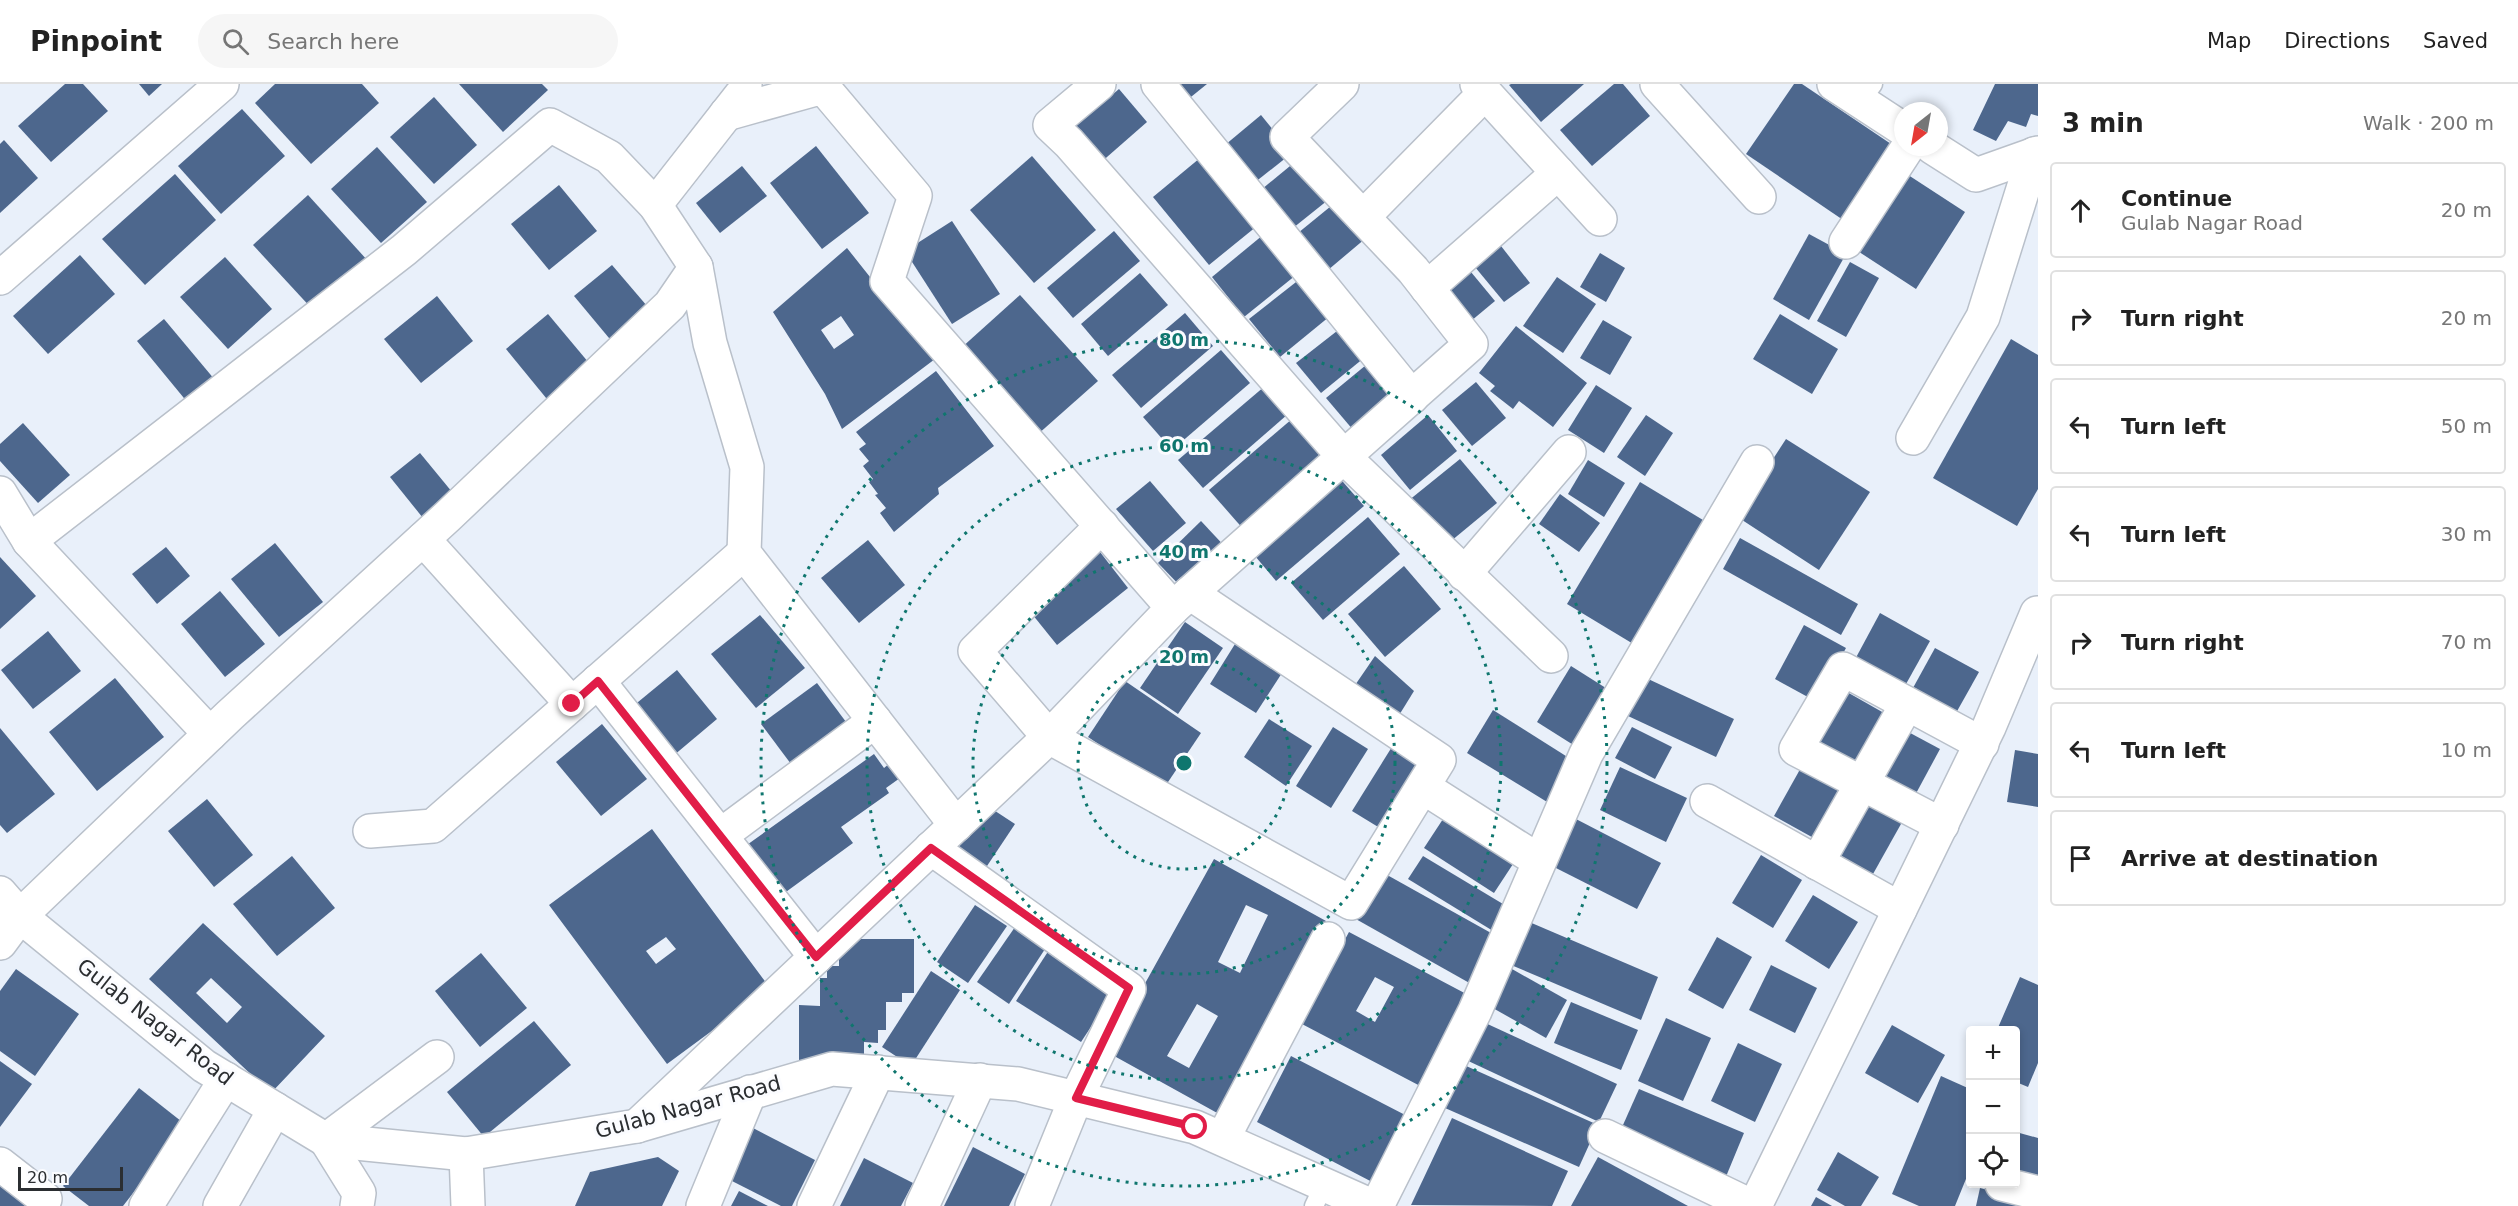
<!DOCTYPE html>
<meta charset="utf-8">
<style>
body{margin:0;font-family:"DejaVu Sans",sans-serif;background:#f6f6f6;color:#222}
.controls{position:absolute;right:18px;bottom:18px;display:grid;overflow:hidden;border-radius:6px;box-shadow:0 3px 9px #0003}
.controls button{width:54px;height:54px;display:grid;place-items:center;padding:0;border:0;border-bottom:2px solid #e0e0e0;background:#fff;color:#222;font:30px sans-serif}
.compass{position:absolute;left:1894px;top:18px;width:54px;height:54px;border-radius:50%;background:#fff;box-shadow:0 3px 9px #0003;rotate:211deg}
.scale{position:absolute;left:18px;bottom:15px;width:105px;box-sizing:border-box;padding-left:6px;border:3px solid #2b2e31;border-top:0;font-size:16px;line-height:21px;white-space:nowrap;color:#2b2e31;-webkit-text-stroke:4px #fbfcff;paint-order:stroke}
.stop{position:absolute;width:18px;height:18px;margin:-14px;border:4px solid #e11d48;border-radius:50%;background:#fff}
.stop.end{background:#e11d48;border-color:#fff;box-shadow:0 2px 6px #0008}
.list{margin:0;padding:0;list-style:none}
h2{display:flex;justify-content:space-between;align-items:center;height:78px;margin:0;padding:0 24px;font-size:26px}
h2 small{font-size:20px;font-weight:400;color:#767676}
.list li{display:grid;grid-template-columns:39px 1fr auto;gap:18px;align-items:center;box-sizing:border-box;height:96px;margin:0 12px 12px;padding:0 12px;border:2px solid #e0e0e0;border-radius:6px}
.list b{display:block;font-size:22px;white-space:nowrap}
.list p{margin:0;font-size:20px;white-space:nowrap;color:#767676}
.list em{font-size:20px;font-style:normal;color:#767676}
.icon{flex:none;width:33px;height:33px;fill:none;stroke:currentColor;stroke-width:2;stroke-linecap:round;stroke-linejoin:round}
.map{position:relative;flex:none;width:2038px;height:1122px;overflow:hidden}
header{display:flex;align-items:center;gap:36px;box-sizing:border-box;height:84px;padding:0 30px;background:#fff;border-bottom:2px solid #e0e0e0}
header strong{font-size:28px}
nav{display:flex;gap:33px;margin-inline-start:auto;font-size:21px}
.search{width:420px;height:54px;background:#f6f6f6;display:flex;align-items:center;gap:15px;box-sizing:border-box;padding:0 21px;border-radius:33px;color:#767676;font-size:22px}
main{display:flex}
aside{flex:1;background:#fff}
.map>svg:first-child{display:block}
.building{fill:#4d678d;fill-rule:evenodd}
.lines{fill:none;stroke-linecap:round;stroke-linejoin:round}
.lane-casing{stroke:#b9c0ca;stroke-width:21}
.street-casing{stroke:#b9c0ca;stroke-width:36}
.lane{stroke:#fff;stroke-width:18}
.street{stroke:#fff;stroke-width:33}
.route{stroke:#e11d48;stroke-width:8}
.ring{fill:none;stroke:#0f766e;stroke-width:3;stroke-dasharray:3 6}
.labels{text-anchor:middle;stroke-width:6;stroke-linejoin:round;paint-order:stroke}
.street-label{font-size:21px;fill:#2b2e31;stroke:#fbfcff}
.centre{fill:#0f766e;stroke:#fbfcff;stroke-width:3}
.ring-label{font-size:18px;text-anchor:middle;font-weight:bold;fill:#0f766e;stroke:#fbfcff;stroke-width:6;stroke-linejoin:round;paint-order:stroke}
</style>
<header>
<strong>Pinpoint</strong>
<div class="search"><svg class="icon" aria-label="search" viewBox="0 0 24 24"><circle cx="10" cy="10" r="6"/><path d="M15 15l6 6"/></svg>Search here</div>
<nav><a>Map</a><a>Directions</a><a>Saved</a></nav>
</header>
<main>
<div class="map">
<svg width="2038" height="1122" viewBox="0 0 2038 1122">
<rect width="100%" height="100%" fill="#e9f0fa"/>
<g class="building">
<polygon points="65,0 83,0 108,27 51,78 18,42"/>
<polygon points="139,0 162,0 149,12"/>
<polygon points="275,0 362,0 379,19 311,80 255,19"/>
<polygon points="459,0 542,0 548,6 503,48"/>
<polygon points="1164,0 1207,0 1181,21"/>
<polygon points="1511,0 1584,0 1541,38 1509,1"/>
<polygon points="1614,0 1623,0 1650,32 1592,82 1560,46"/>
<polygon points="1794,0 1802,0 1900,66 1849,140 1746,70"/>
<polygon points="1995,0 2038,0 2038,32 2031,30 2026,43 2008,37 1996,57 1973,46"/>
<polygon points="1119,5 1147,38 1099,80 1070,47"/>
<polygon points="434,13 477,61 434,100 390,53"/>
<polygon points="242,25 285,72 221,130 178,82"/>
<polygon points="1261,31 1292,69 1249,103 1219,66"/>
<polygon points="4,56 38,94 0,129 0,60"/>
<polygon points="816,62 869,129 822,165 770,99"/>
<polygon points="377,63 427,118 381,159 331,105"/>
<polygon points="1032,72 1096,146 1034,199 970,126"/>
<polygon points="1301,73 1333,112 1288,148 1256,110"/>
<polygon points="1200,74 1257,142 1209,181 1153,113"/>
<polygon points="742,82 767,112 720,149 696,119"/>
<polygon points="1899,85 1965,128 1916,205 1850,162"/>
<polygon points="175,90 216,136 145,201 102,155"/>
<polygon points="559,101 597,147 549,186 511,140"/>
<polygon points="308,111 368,177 314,227 253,161"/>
<polygon points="1336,118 1366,154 1328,186 1298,149"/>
<polygon points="952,137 1000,210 952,240 905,167"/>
<polygon points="1114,147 1140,177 1073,234 1047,204"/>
<polygon points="1809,150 1846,170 1809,236 1773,215"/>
<polygon points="1263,151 1296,191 1244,233 1212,193"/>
<polygon points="1501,162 1530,199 1504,218 1475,183"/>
<path d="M847,164L935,275L842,345L825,310L773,228ZM841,232L854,251L834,265L821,246Z"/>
<polygon points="1600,169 1625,184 1606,218 1580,203"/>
<polygon points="80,171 115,210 48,270 13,232"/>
<polygon points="225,173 272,225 228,265 180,213"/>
<polygon points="1850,178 1879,194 1846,253 1817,237"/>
<polygon points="612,181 653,229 614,260 574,212"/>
<polygon points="1466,182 1495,217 1465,242 1436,206"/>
<polygon points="1140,189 1168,221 1108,272 1081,240"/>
<polygon points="1305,191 1335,228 1280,273 1249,235"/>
<polygon points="1557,193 1596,220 1563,269 1523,242"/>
<polygon points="1020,211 1098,297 1037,351 960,265"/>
<polygon points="437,212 473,257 421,299 384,255"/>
<polygon points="1185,229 1213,262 1141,324 1112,291"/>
<polygon points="548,230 594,285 551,320 506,265"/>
<polygon points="1780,230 1838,265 1812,310 1753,275"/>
<polygon points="164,235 215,296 188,319 137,257"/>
<polygon points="1603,236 1632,253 1610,291 1580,274"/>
<polygon points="1346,240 1370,269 1321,309 1296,279"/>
<polygon points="1516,242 1587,299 1553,343 1519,317 1513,325 1490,307 1495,302 1479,289"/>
<polygon points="2011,255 2038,271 2038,405 2017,442 1933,394"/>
<polygon points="1221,266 1250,299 1172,366 1143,333"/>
<polygon points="1377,272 1404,306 1354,347 1326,314"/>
<polygon points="936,287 994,362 938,404 939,410 894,448 880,429 886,424 875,411 878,410 869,398 873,395 863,382 869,377 859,365 866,360 856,348"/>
<polygon points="1476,298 1506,334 1472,362 1442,326"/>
<polygon points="1596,301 1632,324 1604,369 1568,346"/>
<polygon points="1265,302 1288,330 1203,404 1178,376"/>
<polygon points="1428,331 1457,367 1410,406 1381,371"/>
<polygon points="1646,331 1673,349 1645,392 1617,373"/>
<polygon points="1292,335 1327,376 1245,447 1209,406"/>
<polygon points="23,339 70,391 38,419 0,377 0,360"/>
<polygon points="1786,355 1870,408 1819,486 1736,432"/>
<polygon points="420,369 457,414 427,439 390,393"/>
<polygon points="1460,375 1497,419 1445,462 1408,417"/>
<polygon points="1588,376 1625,399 1604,433 1568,410"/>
<polygon points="1337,391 1364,422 1276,497 1250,466"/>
<polygon points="1150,397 1186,439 1153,467 1116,425"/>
<polygon points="1640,398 1708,439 1635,561 1567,520"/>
<polygon points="1560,410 1600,439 1579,468 1539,440"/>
<polygon points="1368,433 1400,470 1323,536 1291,499"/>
<polygon points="1201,437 1229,467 1186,508 1158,479"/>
<polygon points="1740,454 1858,520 1841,551 1723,485"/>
<polygon points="868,456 905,501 859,539 821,494"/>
<polygon points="275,459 323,518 279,553 231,495"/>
<polygon points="166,463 190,492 157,520 132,490"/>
<polygon points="1100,468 1128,504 1057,561 1028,525"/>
<polygon points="0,473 36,512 0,545"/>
<polygon points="1404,482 1441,525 1385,573 1348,530"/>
<polygon points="220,507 265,560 225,593 181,540"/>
<polygon points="1880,529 1930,557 1901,609 1852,581"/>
<polygon points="760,531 805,584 756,624 711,570"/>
<polygon points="1185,538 1223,564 1178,630 1140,604"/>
<polygon points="1804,541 1846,564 1817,618 1775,595"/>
<polygon points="48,547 81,587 33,625 1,586"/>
<polygon points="1235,560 1282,589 1256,629 1210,600"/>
<polygon points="1935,564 1979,588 1951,638 1908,613"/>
<polygon points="1375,572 1414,607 1393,641 1349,610"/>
<polygon points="1571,582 1609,606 1575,662 1537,638"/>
<polygon points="677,586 717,635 673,672 632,623"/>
<polygon points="115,594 164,653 97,707 49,648"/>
<polygon points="1646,594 1734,635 1716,673 1628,632"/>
<polygon points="1125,597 1201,649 1164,704 1088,653"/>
<polygon points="817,599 852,646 797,688 761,640"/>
<polygon points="1847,608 1891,633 1858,692 1814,668"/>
<polygon points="1493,626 1577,679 1552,721 1467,669"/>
<polygon points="1269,635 1312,662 1286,702 1244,673"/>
<polygon points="602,640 647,695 601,732 556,678"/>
<polygon points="1333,643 1368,665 1331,724 1296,702"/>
<polygon points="1632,643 1672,663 1655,695 1615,674"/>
<polygon points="1899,643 1940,665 1913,715 1872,693"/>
<polygon points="0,644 55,710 7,749 0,741"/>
<polygon points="1395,658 1431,680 1388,749 1352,727"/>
<polygon points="2015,666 2038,670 2038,723 2007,718"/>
<polygon points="874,670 884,684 890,679 900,694 886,704 889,709 841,743 853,759 779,813 744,763"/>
<polygon points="1803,680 1849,705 1819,757 1774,732"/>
<polygon points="1620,683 1687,714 1666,758 1600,726"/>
<polygon points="1863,707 1906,731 1873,790 1830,766"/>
<polygon points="207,715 253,771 214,803 168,747"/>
<polygon points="986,721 1015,740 979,794 949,776"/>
<polygon points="1574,734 1661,779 1637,825 1550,781"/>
<polygon points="1443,735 1513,780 1494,809 1424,764"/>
<path d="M652,745L770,904L667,980L549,821ZM666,853L676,865L656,880L646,867Z"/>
<polygon points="1761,771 1802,796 1773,844 1732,819"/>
<polygon points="292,772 335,824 277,872 233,820"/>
<polygon points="1423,772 1513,826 1498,850 1408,795"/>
<path d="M1214,775L1326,837L1219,1030L1107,968ZM1246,821L1268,831L1240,889L1218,878ZM1197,920L1218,932L1189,984L1167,972Z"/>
<polygon points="1380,787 1500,854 1473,901 1354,834"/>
<polygon points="1813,811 1858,838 1829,885 1785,857"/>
<polygon points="975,821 1007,842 968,899 937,878"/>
<polygon points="1522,835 1658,893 1641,936 1504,878"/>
<path d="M203,839L325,952L271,1009L149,895ZM211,894L242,923L227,939L196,909Z"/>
<polygon points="1015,843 1045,865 1009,920 977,898"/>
<path d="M1349,848L1472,913L1424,1004L1300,939ZM1375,893L1394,903L1375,938L1356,927Z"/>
<polygon points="1717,853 1752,873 1723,925 1688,906"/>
<polygon points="839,855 914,855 914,909 902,909 902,918 886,918 886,946 878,946 878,959 864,958 864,976 799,976 799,921 820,922 820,894 827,894 827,882 839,882"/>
<polygon points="1049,866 1114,908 1081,958 1016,917"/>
<polygon points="481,869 527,924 480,963 435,907"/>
<polygon points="1771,881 1817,904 1795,949 1749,926"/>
<polygon points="16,885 79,930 35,992 0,967 0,907"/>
<polygon points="1512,885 1567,916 1546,954 1491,923"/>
<polygon points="931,887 960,906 911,982 882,963"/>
<polygon points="2020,893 2038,901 2038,979 2028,1003 2016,998 2016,946 1997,946"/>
<polygon points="1571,918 1638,946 1621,986 1554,959"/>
<polygon points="1666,934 1711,954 1683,1017 1638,997"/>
<polygon points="534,937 571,981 484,1053 447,1008"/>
<polygon points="1481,937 1617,1000 1599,1038 1464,975"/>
<polygon points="1892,941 1945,971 1918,1019 1865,989"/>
<polygon points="1738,959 1782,980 1755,1038 1711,1017"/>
<polygon points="1291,972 1411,1034 1376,1100 1257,1038"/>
<polygon points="0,977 32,1000 0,1043"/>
<polygon points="1464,981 1598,1041 1579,1083 1445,1024"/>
<polygon points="1941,992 1970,1005 1970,1085 1955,1122 1919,1122 1892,1110"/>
<polygon points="139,1004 186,1041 123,1122 89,1122 63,1102"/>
<polygon points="1639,1005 1744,1049 1725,1095 1619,1050"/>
<polygon points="1452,1034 1568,1087 1552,1122 1411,1121"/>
<polygon points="753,1044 815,1076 792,1122 781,1122 728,1095"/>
<polygon points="2016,1048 2038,1054 2038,1101 2016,1095"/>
<polygon points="973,1063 1025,1090 1009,1122 944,1122"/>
<polygon points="1838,1068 1879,1093 1861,1122 1845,1122 1817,1106"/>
<polygon points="658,1073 679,1087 662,1122 575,1122 590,1088"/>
<polygon points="1598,1073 1688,1122 1571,1122"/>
<polygon points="864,1074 913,1099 901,1122 840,1122"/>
<polygon points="0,1094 39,1122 0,1122"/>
<polygon points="1980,1104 2038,1119 2038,1122 1976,1122"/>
<polygon points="739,1107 768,1122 731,1122"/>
<polygon points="1816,1113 1832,1122 1811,1122"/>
</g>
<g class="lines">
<g class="lane-casing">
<g id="lane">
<polyline points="1860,18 1873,0"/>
<polyline points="1314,1122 1324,1101"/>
</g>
</g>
<g class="street-casing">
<g id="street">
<polyline points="1099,0 1050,41 1069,59 1345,374 1551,572"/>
<polyline points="1158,0 1412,313"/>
<polyline points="1477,0 1600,135"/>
<polyline points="1657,0 1759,113"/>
<polyline points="1834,0 1903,45"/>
<polyline points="726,30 823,3 915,112 887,197 1173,524"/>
<polyline points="1932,63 1976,91 2038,69"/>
<polyline points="655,121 745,6 745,0"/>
<polyline points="1363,133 1485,9"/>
<polyline points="1846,158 1908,63"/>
<polyline points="696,183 710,259 747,383 744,469 956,741"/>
<polyline points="0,194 222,0"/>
<polyline points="1427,204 1558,89"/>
<polyline points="1913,354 1983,233 2034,70"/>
<polyline points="0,409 29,457 210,650"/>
<polyline points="1102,442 975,567 1049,653 1351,819 1439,676 1190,509"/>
<polyline points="423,455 572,620"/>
<polyline points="1464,490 1569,368"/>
<polyline points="598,597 816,873"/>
<polyline points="1423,703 1539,777"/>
<polyline points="1707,717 1900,825"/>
<polyline points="1942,741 1796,665 1843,585 1982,660"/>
<polyline points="370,747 433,742 744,469"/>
<polyline points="721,751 875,637"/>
<polyline points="931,764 1129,905 1076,1014 1032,1122"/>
<polyline points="1817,779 1907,620"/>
<polyline points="0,809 20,832 204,982 326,1056 466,1070 637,1042 832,985 1018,1000 1195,1043 1372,1122"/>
<polyline points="0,859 20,832 230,631 448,432 670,221 696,183 655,121 609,73 550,41 404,166 29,457"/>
<polyline points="637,1042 1049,653 1173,524 1471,260 1413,186 1287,53 1342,0"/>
<polyline points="1605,1052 1751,1122"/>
<polyline points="1223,1054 1328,855"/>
<polyline points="466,1070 468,1122"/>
<polyline points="0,1080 45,1115"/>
<polyline points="2002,1100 2038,1109"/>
<polyline points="146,1122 226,995"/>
<polyline points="220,1122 275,1025"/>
<polyline points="357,1122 359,1109 326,1056 437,973"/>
<polyline points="703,1122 750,1008"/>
<polyline points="814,1122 878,988"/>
<polyline points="922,1122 980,996"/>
<polyline points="1377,1122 1475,927 1586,670 1757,378"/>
<polyline points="1755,1122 1989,643 2037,529"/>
</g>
</g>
<use href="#lane" class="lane"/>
<use href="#street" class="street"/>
</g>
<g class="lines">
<polyline class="route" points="572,620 598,597 816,873 931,764 1129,904 1076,1014 1195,1043"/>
</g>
<g class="ring">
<circle cx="1184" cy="679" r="106"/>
<circle cx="1184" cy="679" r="211"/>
<circle cx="1184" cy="679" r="317"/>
<circle cx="1184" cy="679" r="423"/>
</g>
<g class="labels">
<g class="street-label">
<text transform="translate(155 938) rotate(38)" y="7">Gulab Nagar Road</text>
<text transform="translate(688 1023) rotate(-15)" y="7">Gulab Nagar Road</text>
</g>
</g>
<circle cx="1184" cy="679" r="9" class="centre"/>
<g class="ring-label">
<text x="1184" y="262">80 m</text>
<text x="1184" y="368">60 m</text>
<text x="1184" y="474">40 m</text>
<text x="1184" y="579">20 m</text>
</g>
</svg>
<div class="controls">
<button>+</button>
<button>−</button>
<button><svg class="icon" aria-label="locate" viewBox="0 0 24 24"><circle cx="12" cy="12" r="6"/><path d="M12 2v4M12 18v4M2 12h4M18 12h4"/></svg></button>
</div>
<svg class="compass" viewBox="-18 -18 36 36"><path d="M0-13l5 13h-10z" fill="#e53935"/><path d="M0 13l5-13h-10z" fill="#767676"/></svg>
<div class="scale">20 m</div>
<div class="stop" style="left:1195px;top:1043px"></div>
<div class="stop end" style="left:572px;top:620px"></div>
</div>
<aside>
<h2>3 min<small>Walk · 200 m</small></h2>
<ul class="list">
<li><svg class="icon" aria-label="ahead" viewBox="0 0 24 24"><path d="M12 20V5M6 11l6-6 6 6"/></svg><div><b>Continue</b><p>Gulab Nagar Road</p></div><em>20 m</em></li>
<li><svg class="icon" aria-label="right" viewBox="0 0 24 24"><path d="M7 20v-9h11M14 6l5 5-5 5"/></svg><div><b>Turn right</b></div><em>20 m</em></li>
<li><svg class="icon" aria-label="left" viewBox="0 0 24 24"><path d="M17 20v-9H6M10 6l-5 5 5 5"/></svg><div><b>Turn left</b></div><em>50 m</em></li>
<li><svg class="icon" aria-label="left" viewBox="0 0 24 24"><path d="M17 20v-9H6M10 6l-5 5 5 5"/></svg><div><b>Turn left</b></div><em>30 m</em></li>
<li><svg class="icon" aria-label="right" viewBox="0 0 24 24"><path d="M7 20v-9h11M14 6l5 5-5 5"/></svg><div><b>Turn right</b></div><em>70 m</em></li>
<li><svg class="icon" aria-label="left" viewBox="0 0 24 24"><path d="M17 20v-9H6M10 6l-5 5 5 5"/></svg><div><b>Turn left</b></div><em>10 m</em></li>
<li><svg class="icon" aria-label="arrive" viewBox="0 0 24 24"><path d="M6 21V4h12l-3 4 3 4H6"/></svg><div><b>Arrive at destination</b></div></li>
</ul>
</aside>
</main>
